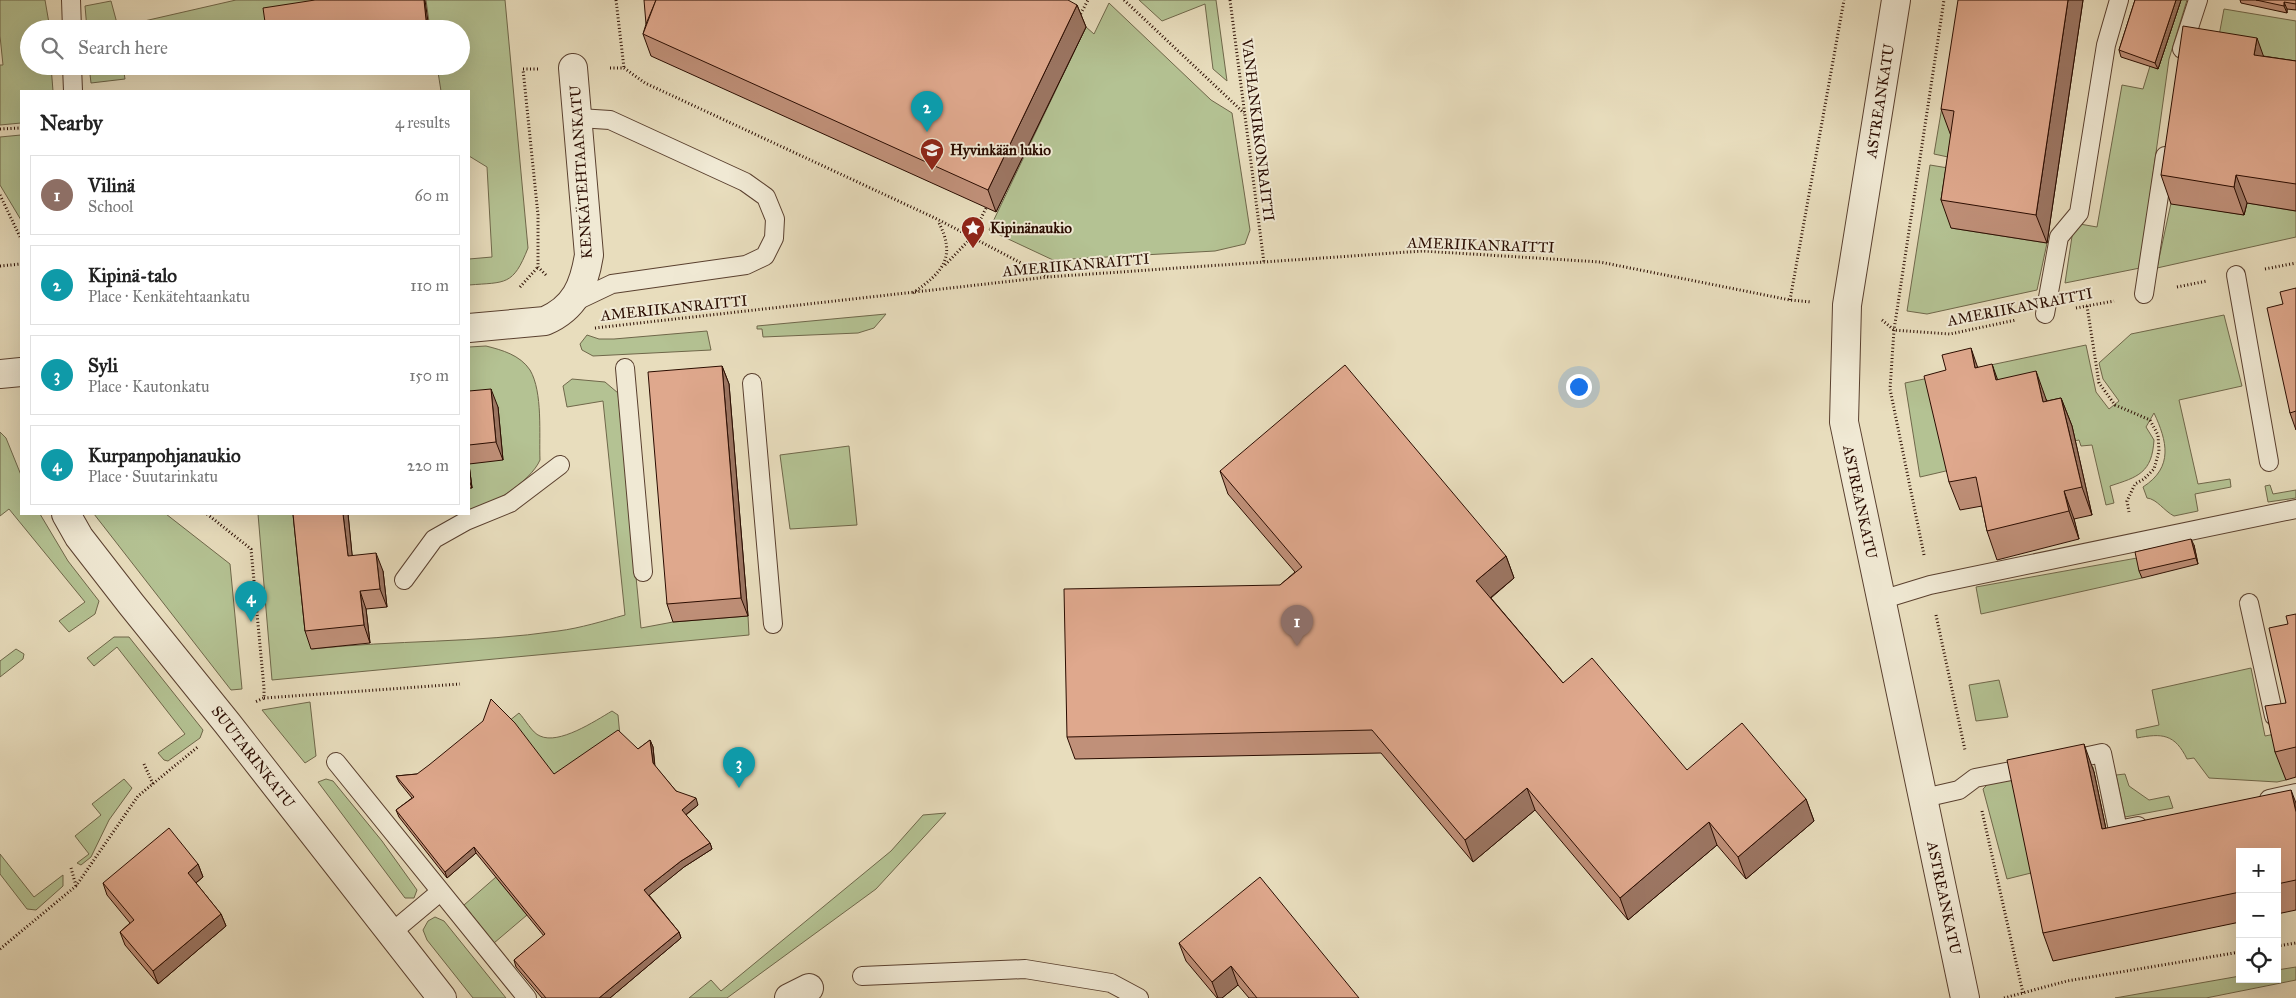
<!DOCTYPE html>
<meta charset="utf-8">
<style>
body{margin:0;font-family:"IM FELL Great Primer",serif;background:#f2f2f2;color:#222}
.controls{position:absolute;right:15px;bottom:15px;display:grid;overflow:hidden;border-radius:0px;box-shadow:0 5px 20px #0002}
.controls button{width:45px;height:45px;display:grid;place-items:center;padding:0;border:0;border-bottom:1px solid #e0e0e0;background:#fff;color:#222;font:25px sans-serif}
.you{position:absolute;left:1578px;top:386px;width:18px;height:18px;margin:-12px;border:4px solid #fff;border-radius:50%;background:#1a73e8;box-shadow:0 0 0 8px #1a73e833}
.badge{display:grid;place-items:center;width:32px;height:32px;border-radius:50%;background:#0f766e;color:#fff;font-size:16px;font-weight:700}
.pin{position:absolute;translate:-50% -41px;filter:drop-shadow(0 1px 2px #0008)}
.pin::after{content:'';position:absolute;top:26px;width:18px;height:15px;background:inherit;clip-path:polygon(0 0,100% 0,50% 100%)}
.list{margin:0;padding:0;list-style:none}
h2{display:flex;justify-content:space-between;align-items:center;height:65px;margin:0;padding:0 20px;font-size:21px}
h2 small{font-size:16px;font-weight:400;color:#767676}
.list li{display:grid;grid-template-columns:32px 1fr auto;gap:15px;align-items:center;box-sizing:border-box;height:80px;margin:0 10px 10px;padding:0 10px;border:1px solid #e0e0e0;border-radius:0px}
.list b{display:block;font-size:19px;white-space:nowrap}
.list p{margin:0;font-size:16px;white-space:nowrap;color:#767676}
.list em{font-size:16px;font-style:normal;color:#767676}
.icon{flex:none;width:28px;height:28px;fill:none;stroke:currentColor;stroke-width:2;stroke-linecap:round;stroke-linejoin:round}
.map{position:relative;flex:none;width:2296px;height:998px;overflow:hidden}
.search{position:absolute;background:#fff;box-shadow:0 5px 20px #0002;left:20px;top:20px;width:450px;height:55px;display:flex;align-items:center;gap:12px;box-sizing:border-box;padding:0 18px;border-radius:28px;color:#767676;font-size:19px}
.panel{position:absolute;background:#fff;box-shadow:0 5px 20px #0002;left:20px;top:90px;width:450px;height:425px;border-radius:0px}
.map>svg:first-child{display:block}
.green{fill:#b4c293;stroke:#6f674a}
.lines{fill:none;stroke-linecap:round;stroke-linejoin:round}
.service-casing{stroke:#5a402f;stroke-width:20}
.minor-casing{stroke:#5a402f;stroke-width:30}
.path{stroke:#2a0c00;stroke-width:3;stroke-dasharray:1 2.5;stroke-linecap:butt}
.service{stroke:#f0e9d4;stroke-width:18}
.minor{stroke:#f0e9d4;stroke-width:28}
.wall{fill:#c09079;stroke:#2a0c00}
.shaded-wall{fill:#9c7663;stroke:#2a0c00}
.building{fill:#dfa88d;stroke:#2a0c00}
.labels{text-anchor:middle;stroke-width:4;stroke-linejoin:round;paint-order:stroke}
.street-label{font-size:15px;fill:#2a0c00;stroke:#f0e9d4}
.poi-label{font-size:15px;font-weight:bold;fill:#2a0c00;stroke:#f0e9d4;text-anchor:start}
</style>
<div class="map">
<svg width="2296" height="998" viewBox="0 0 2296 998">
<rect width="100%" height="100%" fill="#e8ddbd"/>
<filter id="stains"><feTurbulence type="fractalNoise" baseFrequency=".004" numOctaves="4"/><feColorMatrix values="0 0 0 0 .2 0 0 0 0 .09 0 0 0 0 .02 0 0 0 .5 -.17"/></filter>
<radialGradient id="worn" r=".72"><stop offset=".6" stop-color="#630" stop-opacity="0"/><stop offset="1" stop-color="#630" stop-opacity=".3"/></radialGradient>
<g class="green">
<polygon points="0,0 45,0 50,29 29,29 29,66 51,66 53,91 21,91 21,123 0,125 0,65 3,65 0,36"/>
<polygon points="236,0 364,0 234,29 87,29 85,6 111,1 118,27"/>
<path d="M426,0H505L528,248C513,286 506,282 469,285V259L492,257L487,167L469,156V91H441L437,66H461V29H430Z"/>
<polygon points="1139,0 1216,0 1227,81 1213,69 1205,4 1162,21"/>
<polygon points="1960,0 1973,0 1948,157 1934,154"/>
<polygon points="2181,0 2187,0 2169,59 2140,268 2065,283 2074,223 2097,227 2122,85 2143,89 2150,66 2158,69"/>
<polygon points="1109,3 1211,100 1232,113 1250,230 1245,244 1215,251 1053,260 989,230 1086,27 1094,34"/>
<polygon points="2224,9 2296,21 2296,88 2218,41"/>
<polygon points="89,66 123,66 125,79 91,83"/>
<polygon points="21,135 21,220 0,185 0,137"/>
<polygon points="1930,165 1960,170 1951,228 2047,243 2037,290 1927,314 1907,311"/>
<polygon points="2171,203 2244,215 2247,203 2296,211 2296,237 2157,268"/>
<polygon points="886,314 874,328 858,333 763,337 762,329 757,329 757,326"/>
<path d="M2224,315L2242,386L2179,400L2198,484L2230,479L2231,487L2195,494L2198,511L2174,516C2164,511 2157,499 2147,498L2143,487C2174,467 2167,441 2154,413L2146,427L2154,440C2152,473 2138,477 2110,486L2114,503L2106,505L2092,445L2081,446L2079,440L1920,477L1905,383L2086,345L2096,392L2109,409L2119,401L2103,379L2099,363L2131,334Z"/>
<polygon points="707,331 711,350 593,356 582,350 580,344 587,335 599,339 614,339"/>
<path d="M486,346C502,350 520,355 530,370C543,392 539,435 540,460C531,481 491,507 469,510V488H472L469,464V347Z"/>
<path d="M572,379L605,382L618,393L641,628L673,622L748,616L749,635L272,680L258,514H297L312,649C394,640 477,643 558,631C581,628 603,621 625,615L603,401L567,407L563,386Z"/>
<polygon points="0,432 6,438 21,475 21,514 40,514 68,561 99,601 95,614 69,632 59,621 85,602 9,509 0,516"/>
<polygon points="849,446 857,525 790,529 780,455"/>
<polygon points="2270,485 2273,494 2296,490 2296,498 2268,502 2265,486"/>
<polygon points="94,514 166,514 230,564 242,689 231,690"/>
<polygon points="2137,558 2142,578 1981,614 1976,587"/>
<polygon points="114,637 129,637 203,730 200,738 168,761 164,760 158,753 185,734 117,647 94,666 87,658"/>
<polygon points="16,649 24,654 23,659 0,677 0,661"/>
<path d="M2251,668L2265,736L2275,734L2286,780L2277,782L2209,778L2194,758L2187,759C2175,734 2162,733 2137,738L2136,730L2159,725L2152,690Z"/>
<polygon points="1999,680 2008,717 1976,721 1969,685"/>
<polygon points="310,702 316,756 305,763 262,710"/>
<path d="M612,711L618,715L620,736L556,781L509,721L519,713C525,719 532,733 540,736C559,745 595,721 612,711Z"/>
<polygon points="2087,764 2093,767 2094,772 2017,789 2035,872 2007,879 1983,789 1988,784"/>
<polygon points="2125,774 2129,786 2149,800 2169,796 2173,808 2125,817 2116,775"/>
<polygon points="124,779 132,788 109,820 91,857 81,865 77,863 89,854 75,836 101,815 92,804"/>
<polygon points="326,779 333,781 382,841 417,890 414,898 405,898 318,782"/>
<polygon points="946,813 876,889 727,998 689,998 711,980 721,991 891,851 923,815"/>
<polygon points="0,854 34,897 63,875 63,886 36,910 27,909 0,874"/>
<polygon points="496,877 527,915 494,943 464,905"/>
<polygon points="435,917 444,921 506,998 473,998 427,940 423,930 428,921"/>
<polygon points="2296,967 2296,980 2206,998 2115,998 2240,976 2240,979 2277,979 2277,970"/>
</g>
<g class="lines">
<g class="service-casing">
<g id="service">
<polyline points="71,0 72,29"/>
<polyline points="2182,49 2198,0"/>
<polyline points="72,66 73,91"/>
<polyline points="2236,275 2269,462"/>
<polyline points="2144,294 2165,156"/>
<polyline points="572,303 612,284 746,265 765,256 774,238 775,219 766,197 745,182 610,120 579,118"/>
<polyline points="2045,314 2059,237 2079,213 2106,45 2119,0"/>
<polyline points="625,368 643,572"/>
<polyline points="752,383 773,624"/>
<polyline points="404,580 434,539 466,521 510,503 560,465"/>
<polyline points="1881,600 1930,585 2296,509"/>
<polyline points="2249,603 2274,716"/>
<polyline points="2065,761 2102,753 2118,830 2138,826"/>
<polyline points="336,762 527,998"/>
<polyline points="1924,798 1959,790 1975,778 2032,767"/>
<polyline points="2269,799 2296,793"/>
<polyline points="391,933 440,892"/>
<polyline points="862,976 1025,969 1111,983 1139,998"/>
</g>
</g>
<g class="minor-casing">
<g id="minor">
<polyline points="1896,0 1847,305 1844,422 1965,998"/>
<path d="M469,328L545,321C575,308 584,286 589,255L573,68"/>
<polyline points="0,374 21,372"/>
<polyline points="66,514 79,537 131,604 227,723 442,998"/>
<polyline points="789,998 809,988"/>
</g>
</g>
<g class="path">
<polyline points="616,0 624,68"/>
<polyline points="1124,0 1244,113"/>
<polyline points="1230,0 1264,263"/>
<polyline points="1079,17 1088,0"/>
<polyline points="610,68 624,68 645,83 937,219 1048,277"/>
<polyline points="538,69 523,69 538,215 538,267 547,276"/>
<polyline points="0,129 21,128"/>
<polyline points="0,195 21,239"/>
<polyline points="945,265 972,237 986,208"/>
<polyline points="0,266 21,264"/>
<polyline points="2265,269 2296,263"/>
<polyline points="520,287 538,267"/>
<polyline points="2177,287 2207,281"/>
<path d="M913,293C943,272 957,257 938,221"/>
<polyline points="1790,300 1844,0"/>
<polyline points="2087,306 2099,383 2115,405 2150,420 2158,435 2159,451 2154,469 2144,479 2135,484 2127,501 2129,512"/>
<polyline points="2076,308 2114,301"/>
<polyline points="1882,320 1894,330 1950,334 2016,320"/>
<polyline points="595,328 1048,277 1423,251 1600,262 1790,300 1811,302"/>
<polyline points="207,514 251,549 264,688 264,698 255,702"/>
<polyline points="1924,555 1890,389 1894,330 1944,0"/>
<polyline points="1936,615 1965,750"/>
<polyline points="264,698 460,684"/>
<polyline points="144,764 153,784"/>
<polyline points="1982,811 2023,993"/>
<polyline points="71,868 76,886"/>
<polyline points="2277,946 2296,943"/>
<polyline points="0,949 76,886 138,796 199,746"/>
<polyline points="2004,998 2067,981 2240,952"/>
</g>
<use href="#service" class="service"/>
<use href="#minor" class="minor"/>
</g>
<g class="wall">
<polygon points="2083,0 2047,243 1951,228 1941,200 1951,136 1941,109"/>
<polygon points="2135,0 2181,0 2158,69 2121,57 2119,50"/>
<polygon points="2240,0 2296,0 2296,10 2287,9 2287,13 2241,3"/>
<polygon points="1077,5 1086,27 996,212 651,56 643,34 646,24"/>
<polygon points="2263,56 2296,61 2296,211 2247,203 2244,215 2171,204 2161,175"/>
<polygon points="2296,288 2296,430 2290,413 2283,304"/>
<polygon points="722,366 729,384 748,616 673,622 667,604"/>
<polygon points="1978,367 1997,380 2046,399 2047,401 2061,398 2072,426 2092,515 2074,519 2079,539 1997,560 1987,531 1982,506 1960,510 1949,482"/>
<polygon points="469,391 498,407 503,460 469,464"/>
<polygon points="469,465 472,488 469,488"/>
<polygon points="1220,471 1506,556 1514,578 1491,598 1563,683 1687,770 1806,799 1814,821 1746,879 1717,845 1628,920 1535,810 1473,862 1381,753 1075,759 1067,737 1280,585 1295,572 1228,494"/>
<polygon points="293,514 348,514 352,555 383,571 387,607 366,609 370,643 311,649 305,631"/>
<polygon points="2194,545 2198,564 2142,578 2139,571"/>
<polygon points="2296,614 2296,777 2286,780 2275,752 2286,703 2288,624"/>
<polygon points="650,740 653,747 655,766 676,791 698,805 686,815 710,843 712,849 684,867 649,895 679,932 681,938 610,998 542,998 516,967 514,960 544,936 476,853 447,878 399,817 396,810 412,798 399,782 396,776 417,774 554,774 638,749"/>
<polygon points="2094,772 2106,829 2296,803 2296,910 2277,914 2277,852 2240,852 2240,922 2053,961 2043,933"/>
<polygon points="198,864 203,877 196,883 221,914 226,926 158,984 125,945 120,932 130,923 107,895 103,883"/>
<polygon points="1179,943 1359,998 1249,998 1238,985 1222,998 1217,998 1186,961"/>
</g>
<g class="shaded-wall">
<polygon points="424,0 425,0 429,29 427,29"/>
<polygon points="2068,0 2083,0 2047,243 2036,215"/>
<polygon points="2176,0 2181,0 2158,69 2155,63"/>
<polygon points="2284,2 2287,9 2287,13 2284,6"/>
<polygon points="1077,5 1086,27 996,212 988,190"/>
<polygon points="2257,38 2267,66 2254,55"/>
<polygon points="2236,175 2247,203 2244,215 2234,187"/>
<polygon points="1971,348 1981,377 1975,368"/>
<polygon points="1992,364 2002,392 1996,380"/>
<polygon points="722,366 729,384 748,616 741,598"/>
<polygon points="2036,371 2046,399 2053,430 2043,402"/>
<polygon points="491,389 498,407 503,460 496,442"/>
<polygon points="2061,398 2072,426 2092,515 2082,487"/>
<polygon points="469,465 472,488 469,480"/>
<polygon points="2064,491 2074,519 2079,539 2069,511"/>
<polygon points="343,514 348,514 354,574 348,556"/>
<polygon points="2191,539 2194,545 2198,564 2196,558"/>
<polygon points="376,553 383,571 387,607 380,589"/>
<polygon points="1506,556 1514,578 1484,603 1476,581"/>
<polygon points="360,591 366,609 370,643 364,625"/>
<polygon points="650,740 653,747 655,770 653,763"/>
<polygon points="2084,744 2094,772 2112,858 2102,829"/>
<polygon points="1527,788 1535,810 1473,862 1465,840"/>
<polygon points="2291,790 2296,803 2296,812"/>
<polygon points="696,798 698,805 684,816 682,810"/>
<polygon points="1806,799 1814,821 1746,879 1738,857"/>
<polygon points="1709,822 1717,845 1628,920 1620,898"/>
<polygon points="710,843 712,849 684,867 647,897 644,890 681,861"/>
<polygon points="474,847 476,853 447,878 445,872"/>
<polygon points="198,864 203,877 192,886 188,873"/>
<polygon points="221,914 226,926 158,984 153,971"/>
<polygon points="679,932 681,938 610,998 599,998"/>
<polygon points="1231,966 1238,985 1222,998 1218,998 1212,982"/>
</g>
<g class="building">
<polygon points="315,0 424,0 427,29 266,29 263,8"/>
<polygon points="644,0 656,0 646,24"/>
<polygon points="656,0 1068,0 1077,5 988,190 643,34"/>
<polygon points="1958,0 2068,0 2036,215 1941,200 1954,111 1941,109"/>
<polygon points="2135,0 2176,0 2155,63 2119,50"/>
<polygon points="2256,0 2296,0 2296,4 2284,2 2284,6"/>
<polygon points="2183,26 2257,38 2254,55 2296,61 2296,184 2236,175 2234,187 2161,175"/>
<polygon points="2296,288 2296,411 2290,413 2267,308 2283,304 2280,292"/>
<polygon points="1971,348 1975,368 1992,364 1996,380 2036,371 2043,402 2061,398 2082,487 2064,491 2069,511 1987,531 1976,477 1949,482 1924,376 1946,370 1942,355"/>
<polygon points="1345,365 1506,556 1476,581 1563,683 1592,658 1687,770 1742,723 1806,799 1738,857 1709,822 1620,898 1527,788 1465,840 1372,730 1067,737 1064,589 1280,585 1302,567 1220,471"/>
<polygon points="722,366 741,598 667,604 648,372"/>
<polygon points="491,389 496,442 469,445 469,391"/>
<polygon points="293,514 343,514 348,556 376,553 380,589 360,591 364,625 305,631"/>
<polygon points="2191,539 2196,558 2139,571 2135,552"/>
<polygon points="2296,614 2296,747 2275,752 2265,706 2286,703 2269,628 2288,624 2286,616"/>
<polygon points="491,699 515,723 554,774 618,730 638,749 650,740 653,763 676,791 696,798 682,810 710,843 681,861 644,890 679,932 599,998 546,998 514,960 545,934 474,847 445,872 396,810 414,797 396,776 417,774 429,765 483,721"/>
<polygon points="2084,744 2102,829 2291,790 2296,812 2296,880 2277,884 2277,852 2240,852 2240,892 2043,933 2007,760"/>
<polygon points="169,828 198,864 188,873 221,914 153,971 120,932 134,920 103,883"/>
<polygon points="1260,877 1359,998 1257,998 1231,966 1212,982 1179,943"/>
</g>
<defs>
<g id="school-pin" transform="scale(1.25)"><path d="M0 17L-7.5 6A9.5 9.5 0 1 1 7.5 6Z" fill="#8f2418" stroke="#f0e9d4"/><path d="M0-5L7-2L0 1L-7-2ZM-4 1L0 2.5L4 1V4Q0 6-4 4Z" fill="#fff"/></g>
<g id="sight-pin" transform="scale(1.25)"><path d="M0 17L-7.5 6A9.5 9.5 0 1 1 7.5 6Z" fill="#8f2418" stroke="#f0e9d4"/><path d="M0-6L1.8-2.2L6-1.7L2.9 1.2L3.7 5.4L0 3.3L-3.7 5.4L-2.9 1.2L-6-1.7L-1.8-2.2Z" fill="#fff"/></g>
</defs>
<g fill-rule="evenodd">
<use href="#school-pin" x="932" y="150"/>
<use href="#sight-pin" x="973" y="228"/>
</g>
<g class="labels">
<g class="street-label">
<text transform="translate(1880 101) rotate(-81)" y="5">ASTREANKATU</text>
<text transform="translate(1258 130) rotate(83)" y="5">VANHANKIRKONRAITTI</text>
<text transform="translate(581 172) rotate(-94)" y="5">KENKÄTEHTAANKATU</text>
<text transform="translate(1481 245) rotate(2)" y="5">AMERIIKANRAITTI</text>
<text transform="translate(1076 265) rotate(-5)" y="5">AMERIIKANRAITTI</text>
<text transform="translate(2020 307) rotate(-11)" y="5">AMERIIKANRAITTI</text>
<text transform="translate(674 308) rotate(-6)" y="5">AMERIIKANRAITTI</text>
<text transform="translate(1860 502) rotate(78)" y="5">ASTREANKATU</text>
<text transform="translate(253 757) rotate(52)" y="5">SUUTARINKATU</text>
<text transform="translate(1944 898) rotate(78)" y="5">ASTREANKATU</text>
</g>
<g class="poi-label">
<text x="950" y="155">Hyvinkään lukio</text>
<text x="990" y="233">Kipinänaukio</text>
</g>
</g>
<rect width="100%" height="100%" filter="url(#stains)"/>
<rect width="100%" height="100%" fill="url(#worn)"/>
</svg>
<div class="controls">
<button>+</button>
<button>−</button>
<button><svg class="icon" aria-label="locate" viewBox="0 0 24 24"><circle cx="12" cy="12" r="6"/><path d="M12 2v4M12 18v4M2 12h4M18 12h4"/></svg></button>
</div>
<div class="you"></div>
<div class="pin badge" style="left:1297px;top:646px;background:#8d6e63">1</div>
<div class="pin badge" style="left:927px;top:132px;background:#0f9aa8">2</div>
<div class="pin badge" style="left:739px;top:788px;background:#0f9aa8">3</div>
<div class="pin badge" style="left:251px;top:622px;background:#0f9aa8">4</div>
<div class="search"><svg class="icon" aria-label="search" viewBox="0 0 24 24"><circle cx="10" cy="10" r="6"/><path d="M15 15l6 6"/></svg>Search here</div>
<section class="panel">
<h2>Nearby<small>4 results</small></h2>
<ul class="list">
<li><span class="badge" style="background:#8d6e63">1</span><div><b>Vilinä</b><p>School</p></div><em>60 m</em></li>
<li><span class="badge" style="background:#0f9aa8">2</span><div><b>Kipinä-talo</b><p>Place · Kenkätehtaankatu</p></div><em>110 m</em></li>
<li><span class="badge" style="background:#0f9aa8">3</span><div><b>Syli</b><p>Place · Kautonkatu</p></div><em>150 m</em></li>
<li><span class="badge" style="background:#0f9aa8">4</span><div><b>Kurpanpohjanaukio</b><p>Place · Suutarinkatu</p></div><em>220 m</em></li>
</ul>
</section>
</div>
